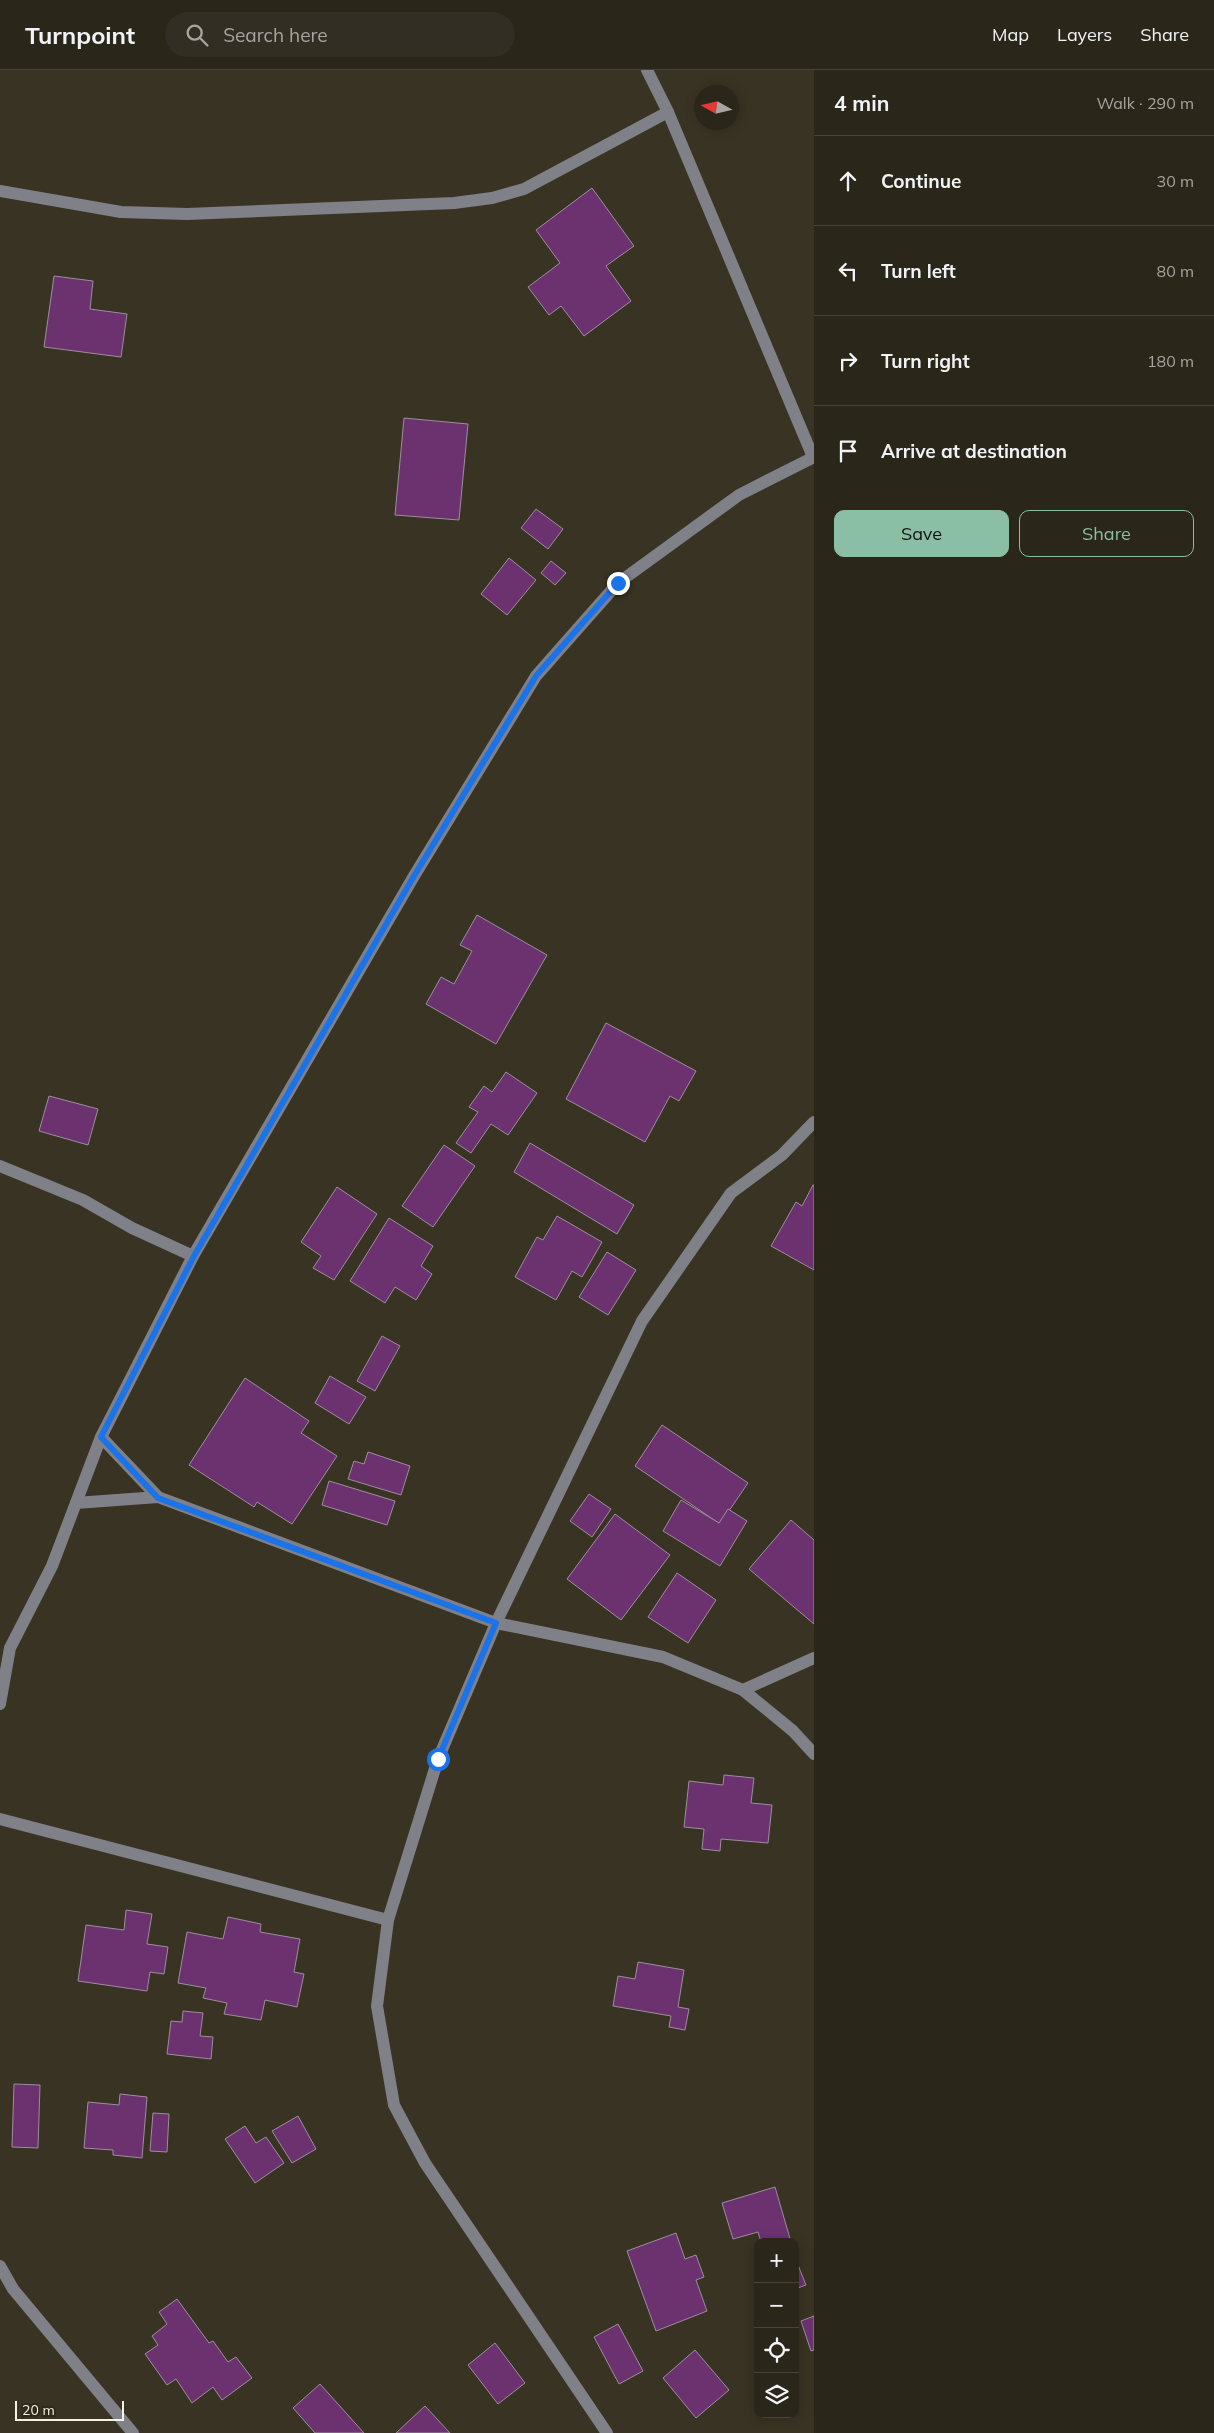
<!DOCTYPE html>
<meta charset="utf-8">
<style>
body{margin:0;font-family:Mulish,sans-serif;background:#332e23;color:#f1f3f6}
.controls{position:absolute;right:15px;bottom:15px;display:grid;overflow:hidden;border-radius:10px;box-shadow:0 2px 12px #0003}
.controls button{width:45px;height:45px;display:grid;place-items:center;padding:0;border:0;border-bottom:1px solid #474339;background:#2b261a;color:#f1f3f6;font:25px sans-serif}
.compass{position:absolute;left:694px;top:15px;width:45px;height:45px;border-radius:50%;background:#2b261a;box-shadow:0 2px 12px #0003;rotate:278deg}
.scale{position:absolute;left:15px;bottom:12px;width:109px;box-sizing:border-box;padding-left:5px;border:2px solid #f4f1e7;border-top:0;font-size:14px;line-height:18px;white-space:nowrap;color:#f4f1e7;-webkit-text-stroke:4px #2f291a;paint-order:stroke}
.stop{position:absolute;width:15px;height:15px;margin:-11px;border:4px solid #1a73e8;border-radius:50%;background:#fff}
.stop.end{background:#1a73e8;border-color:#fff;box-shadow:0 1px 5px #0008}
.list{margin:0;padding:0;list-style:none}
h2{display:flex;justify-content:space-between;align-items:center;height:65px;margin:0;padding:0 20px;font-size:21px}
h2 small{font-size:16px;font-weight:400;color:#a6a5a2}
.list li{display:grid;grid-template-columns:32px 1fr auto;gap:15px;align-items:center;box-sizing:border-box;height:90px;padding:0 20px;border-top:1px solid #474339}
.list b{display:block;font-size:19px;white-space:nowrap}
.list em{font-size:16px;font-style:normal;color:#a6a5a2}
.actions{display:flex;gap:10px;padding:15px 20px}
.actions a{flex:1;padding:11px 0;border:1px solid #8abfa5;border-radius:10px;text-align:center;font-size:18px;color:#8abfa5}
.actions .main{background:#8abfa5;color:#111}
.icon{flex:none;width:28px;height:28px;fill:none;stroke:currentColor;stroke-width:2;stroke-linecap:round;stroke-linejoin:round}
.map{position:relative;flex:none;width:814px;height:2363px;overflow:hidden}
header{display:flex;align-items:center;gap:30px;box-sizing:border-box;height:70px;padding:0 25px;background:#2b261a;border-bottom:1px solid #474339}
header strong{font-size:24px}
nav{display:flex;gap:28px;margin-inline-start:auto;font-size:18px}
.search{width:350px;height:45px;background:#332e23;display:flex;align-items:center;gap:12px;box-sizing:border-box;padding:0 18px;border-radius:28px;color:#a6a5a2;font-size:19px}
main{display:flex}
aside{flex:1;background:#2b261a}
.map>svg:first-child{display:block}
.building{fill:#6c3270;stroke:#9c8e9d}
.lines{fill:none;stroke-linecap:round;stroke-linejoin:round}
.minor{stroke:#7f8088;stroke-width:12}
.route{stroke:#1a73e8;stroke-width:6}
</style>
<header>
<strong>Turnpoint</strong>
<div class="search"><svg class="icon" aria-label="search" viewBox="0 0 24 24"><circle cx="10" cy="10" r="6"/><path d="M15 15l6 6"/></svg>Search here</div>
<nav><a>Map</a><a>Layers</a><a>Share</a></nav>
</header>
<main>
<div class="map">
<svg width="814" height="2363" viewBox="0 0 814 2363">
<rect width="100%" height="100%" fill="#393323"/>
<g class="building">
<polygon points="592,118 634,176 606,196 631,231 584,266 561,236 549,245 528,217 560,193 536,160"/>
<polygon points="54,206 93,211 90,239 127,244 121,287 44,277"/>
<polygon points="404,348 468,354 459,450 395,445"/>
<polygon points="536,439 563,459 548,479 521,458"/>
<polygon points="509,488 536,510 507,545 481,524"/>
<polygon points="551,491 566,503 555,515 541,503"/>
<polygon points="477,845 547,885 496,974 426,934 441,907 454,914 472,881 460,875"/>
<polygon points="606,953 696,1001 679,1031 670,1026 645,1072 566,1029"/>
<polygon points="506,1002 537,1023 508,1065 491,1054 471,1083 456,1073 478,1042 469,1037 484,1016 492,1022"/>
<polygon points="49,1026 98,1039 88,1075 39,1061"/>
<polygon points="530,1073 634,1135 617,1164 514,1102"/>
<polygon points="444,1075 475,1096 433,1157 402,1136"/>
<polygon points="813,1115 814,1115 814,1200 771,1176 796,1132 802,1136"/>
<polygon points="337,1117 377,1144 334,1210 313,1198 321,1186 301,1172"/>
<polygon points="557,1146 602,1172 582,1207 572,1201 556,1230 515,1207 537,1167 543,1170"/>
<polygon points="389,1148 433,1176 421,1196 432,1204 416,1230 395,1217 385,1233 350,1211"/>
<polygon points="607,1182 636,1200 608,1245 579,1227"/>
<polygon points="382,1266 400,1276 375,1321 357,1311"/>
<polygon points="330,1306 366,1327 349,1354 315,1333"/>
<polygon points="245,1308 309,1351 301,1363 337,1386 292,1454 257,1432 254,1437 189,1395"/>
<polygon points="662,1355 748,1413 720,1454 635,1396"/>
<polygon points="368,1382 410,1396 401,1425 348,1409 354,1391 364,1394"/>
<polygon points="329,1411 395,1431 387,1455 322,1435"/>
<polygon points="589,1424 611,1439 592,1467 570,1451"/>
<polygon points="681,1430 719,1453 728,1439 747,1451 720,1496 663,1461"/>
<polygon points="615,1444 670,1485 621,1550 567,1509"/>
<polygon points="791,1450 814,1470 814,1554 749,1499"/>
<polygon points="677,1503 716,1530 688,1573 648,1547"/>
<polygon points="724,1705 754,1708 751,1733 772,1735 768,1773 721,1769 720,1781 702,1779 704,1759 684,1757 689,1711 723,1715"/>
<polygon points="126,1840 152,1844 147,1874 168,1877 164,1904 150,1902 147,1921 78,1911 86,1855 124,1860"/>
<polygon points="228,1847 261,1854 260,1862 300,1869 294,1902 304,1904 297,1937 265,1930 261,1950 224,1944 227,1933 203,1928 206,1918 178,1913 187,1862 223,1869"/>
<polygon points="638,1892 684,1900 678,1937 689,1939 685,1960 669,1957 671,1946 613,1936 618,1906 635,1909"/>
<polygon points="183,1941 203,1943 200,1966 213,1967 211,1989 167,1984 171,1951 182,1952"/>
<polygon points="14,2014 40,2015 38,2078 12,2077"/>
<polygon points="120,2024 147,2027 142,2088 113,2085 113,2080 84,2078 88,2032 119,2035"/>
<polygon points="153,2043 169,2044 167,2082 150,2081"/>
<polygon points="298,2046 316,2079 292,2093 272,2061"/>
<polygon points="245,2056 256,2073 266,2067 284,2093 255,2113 225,2069"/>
<polygon points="775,2117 791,2172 761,2172 758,2162 733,2169 722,2133"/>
<polygon points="676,2163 685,2189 696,2185 704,2207 696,2210 707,2241 656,2261 627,2181"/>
<polygon points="796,2190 806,2215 795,2219 795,2191"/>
<polygon points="177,2229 209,2273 213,2271 228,2292 236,2287 252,2308 222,2330 213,2317 192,2333 176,2309 167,2315 145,2284 158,2275 152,2266 167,2254 159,2242"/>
<polygon points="814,2246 814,2280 811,2281 801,2251"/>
<polygon points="618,2254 643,2301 619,2314 594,2267"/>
<polygon points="495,2273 525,2313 498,2334 468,2295"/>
<polygon points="695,2280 729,2320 696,2348 663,2308"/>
<polygon points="320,2314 364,2363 315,2363 293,2338"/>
<polygon points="425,2336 450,2363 396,2363"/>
</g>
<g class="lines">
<g class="minor">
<polyline points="647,0 668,42 813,387"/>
<polyline points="0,121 121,142 187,144 454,133 492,128 524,119 668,42"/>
<polyline points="0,1096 83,1130 132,1158 193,1186"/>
<polyline points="101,1367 158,1427 496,1553 663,1587 743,1620 793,1661 814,1684"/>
<polyline points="76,1433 158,1427"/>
<polyline points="743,1620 814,1588"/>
<polyline points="0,1634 10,1578 52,1496 101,1367 193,1186 414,806 536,606 618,513 739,425 814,387"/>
<polyline points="0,1749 388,1850"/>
<polyline points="0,2196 13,2219 133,2363"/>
<polyline points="607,2363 425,2093 394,2035 377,1936 388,1850 438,1689 496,1553 642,1251 731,1123 782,1085 814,1052"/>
</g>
</g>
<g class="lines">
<polyline class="route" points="438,1689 496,1553 158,1428 101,1367 194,1186 414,806 536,606 618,513"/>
</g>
</svg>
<div class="controls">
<button>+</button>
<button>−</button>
<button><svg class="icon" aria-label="locate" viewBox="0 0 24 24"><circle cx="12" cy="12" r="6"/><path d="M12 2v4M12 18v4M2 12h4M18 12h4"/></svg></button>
<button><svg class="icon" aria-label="layers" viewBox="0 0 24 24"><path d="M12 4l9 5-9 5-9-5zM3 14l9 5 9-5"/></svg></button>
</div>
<svg class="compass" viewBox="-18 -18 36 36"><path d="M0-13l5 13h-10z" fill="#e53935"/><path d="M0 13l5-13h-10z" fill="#a6a5a2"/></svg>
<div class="scale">20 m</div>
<div class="stop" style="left:438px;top:1689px"></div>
<div class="stop end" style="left:618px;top:513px"></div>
</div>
<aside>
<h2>4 min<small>Walk · 290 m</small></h2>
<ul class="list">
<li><svg class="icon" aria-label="ahead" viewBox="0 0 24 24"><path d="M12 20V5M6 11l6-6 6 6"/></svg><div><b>Continue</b></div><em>30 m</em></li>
<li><svg class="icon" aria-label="left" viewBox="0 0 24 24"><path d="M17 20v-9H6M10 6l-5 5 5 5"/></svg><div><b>Turn left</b></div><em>80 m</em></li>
<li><svg class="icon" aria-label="right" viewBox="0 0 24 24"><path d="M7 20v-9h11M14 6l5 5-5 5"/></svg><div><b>Turn right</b></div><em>180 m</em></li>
<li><svg class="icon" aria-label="arrive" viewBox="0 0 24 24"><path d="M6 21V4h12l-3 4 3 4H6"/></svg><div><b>Arrive at destination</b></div></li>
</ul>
<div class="actions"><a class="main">Save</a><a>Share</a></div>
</aside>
</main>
